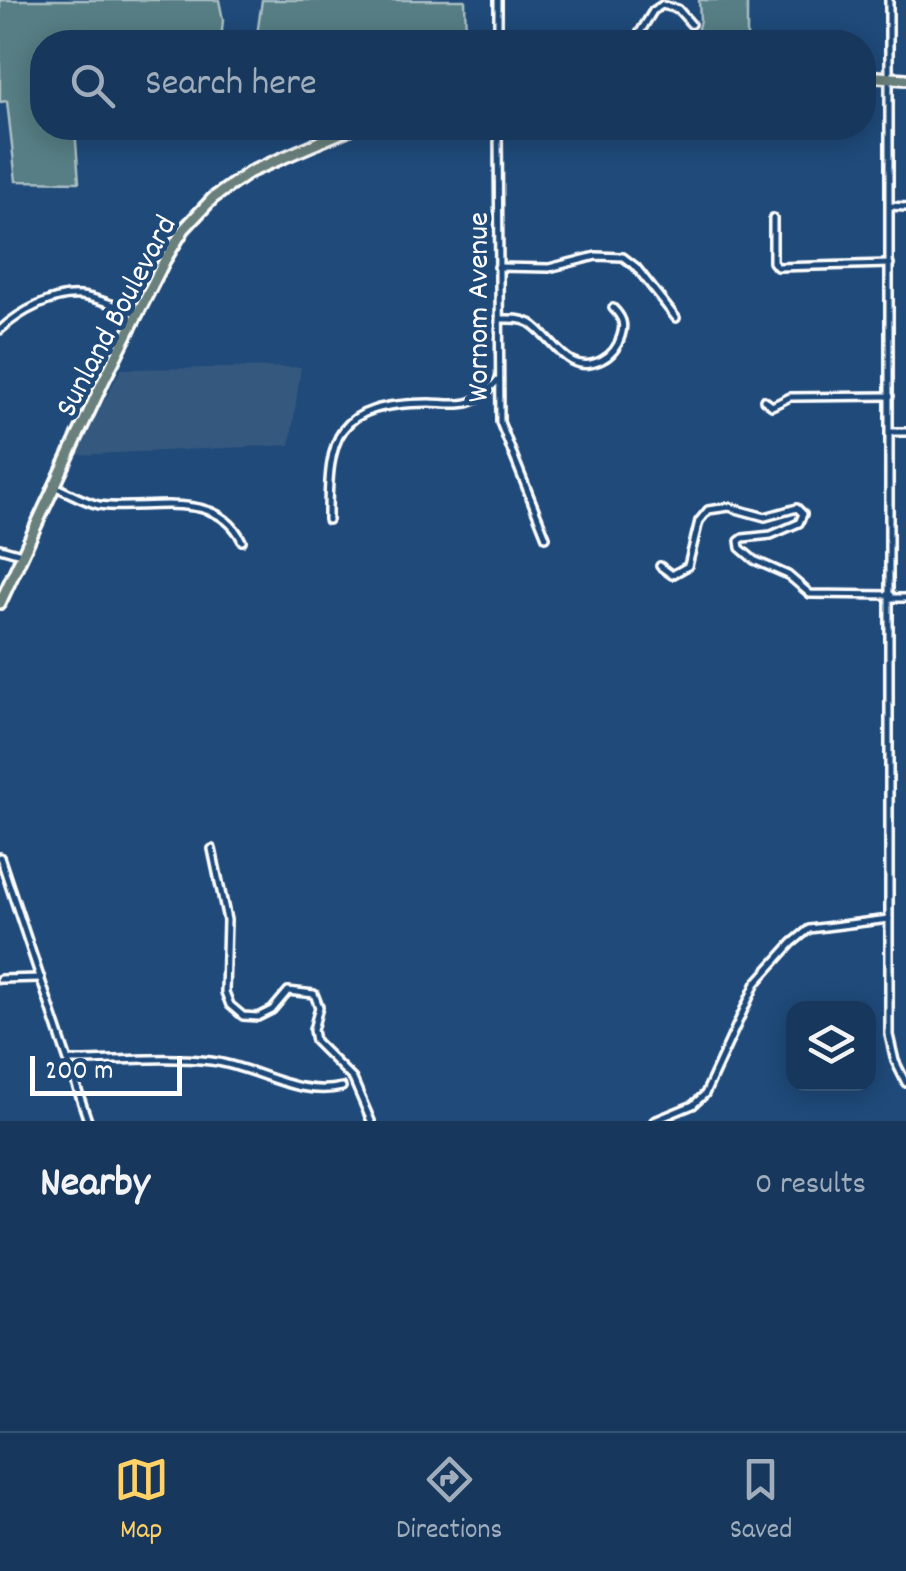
<!DOCTYPE html>
<style>
body{margin:0;font-family:Dekko,sans-serif;background:#244365;color:#f1f3f6}
.controls{position:absolute;right:30px;bottom:30px;display:grid;overflow:hidden;border-radius:20px;box-shadow:0 5px 25px #0003}
.controls button{width:90px;height:90px;display:grid;place-items:center;padding:0;border:0;border-bottom:2px solid #365272;background:#17385c;color:#f1f3f6;font:50px sans-serif}
.scale{position:absolute;left:30px;bottom:25px;width:152px;box-sizing:border-box;padding-left:10px;border:5px solid #fff;border-top:0;font-size:28px;line-height:35px;white-space:nowrap;color:#fff;-webkit-text-stroke:8px #1f4a7a;paint-order:stroke}
.list{margin:0;padding:0;list-style:none}
h2{display:flex;justify-content:space-between;align-items:center;height:130px;margin:0;padding:0 40px;font-size:42px}
h2 small{font-size:32px;font-weight:400;color:#9eacbb}
.icon{flex:none;width:55px;height:55px;fill:none;stroke:currentColor;stroke-width:2;stroke-linecap:round;stroke-linejoin:round}
.map{position:relative;flex:none;width:906px;height:1121px;overflow:hidden}
.search{position:absolute;background:#17385c;box-shadow:0 5px 25px #0003;left:30px;right:30px;top:30px;height:110px;display:flex;align-items:center;gap:25px;box-sizing:border-box;padding:0 35px;border-radius:40px;color:#9eacbb;font-size:38px}
.sheet{height:310px;background:#17385c}
nav{display:flex;justify-content:space-around;align-items:center;box-sizing:border-box;height:140px;border-top:2px solid #365272;background:#17385c;font-size:28px;color:#9eacbb}
nav a{display:grid;justify-items:center;gap:5px}
nav .on{color:#ffd166}
.map>svg:first-child{display:block}
.built{fill:#36587e}
.green{fill:#567e84;stroke:#aabec2;stroke-width:2.5}
.lines{fill:none;stroke-linecap:round;stroke-linejoin:round}
.street-casing{stroke:#fff;stroke-width:12}
.primary-casing{stroke:#fff;stroke-width:16}
.street{stroke:#1f4a7a;stroke-width:5}
.primary{stroke:#6a807c;stroke-width:9}
.labels{text-anchor:middle;stroke-width:9;stroke-linejoin:round;paint-order:stroke}
.street-label{font-size:32px;fill:#fff;stroke:#1f4a7a}
</style>
<div class="map">
<svg width="906" height="1121" viewBox="0 0 906 1121">
<rect width="100%" height="100%" fill="#1f4a7a"/>
<filter id="ink" filterUnits="userSpaceOnUse"><feTurbulence type="fractalNoise" baseFrequency=".01" numOctaves="2"/><feDisplacementMap in="SourceGraphic" scale="20" xChannelSelector="R" yChannelSelector="G"/><feConvolveMatrix kernelMatrix="1 2 1 2 8 2 1 2 1" color-interpolation-filters="sRGB"/></filter>
<g filter="url(#ink)">
<polygon class="built" points="301,367 290,445 76,455 121,369"/>
<g class="green">
<polygon points="0,0 219,0 223,20 221,42 42,42 42,128 75,128 79,182 16,181 7,101 0,102"/>
<polygon points="262,0 465,0 466,39 457,42 256,42"/>
<polygon points="699,0 747,0 747,42 695,42 700,20"/>
</g>
<g class="lines">
<g class="street-casing">
<g id="street">
<polyline points="498,0 498,42"/>
<polyline points="889,0 889,1035 895,1061 906,1083"/>
<polyline points="634,42 653,11 662,5 678,9 691,24"/>
<polyline points="498,128 500,422 546,537"/>
<polyline points="890,206 906,207"/>
<polyline points="773,218 773,262 777,267 890,264"/>
<polyline points="498,267 549,268 596,256 623,257 636,267 676,318"/>
<path d="M499,319C510,319 520,318 530,323C553,337 567,378 602,360C612,355 618,346 621,336C625,324 622,317 613,308"/>
<path d="M0,330C19,312 54,293 81,296C99,298 118,307 136,313"/>
<polyline points="764,400 772,406 790,397 890,396"/>
<polyline points="890,432 906,432"/>
<path d="M56,487C70,493 85,502 99,505C145,512 217,487 242,541"/>
<path d="M328,520C328,434 335,404 429,403C443,403 463,407 475,400C484,396 491,386 499,380"/>
<polyline points="0,548 21,554"/>
<polyline points="660,566 672,575 688,566 699,521 708,510 729,507 765,517 797,508 803,514 799,523 771,535 743,538 739,541 740,548 754,560 788,575 810,594 891,595"/>
<polyline points="891,598 906,598"/>
<polyline points="212,849 227,920 225,992 230,1005 243,1016 258,1017 272,1010 288,991 314,994 319,1007 313,1030 315,1041 353,1079 371,1121"/>
<polyline points="0,857 88,1121"/>
<polyline points="0,979 41,978"/>
<path d="M69,1061C115,1061 165,1056 211,1061C255,1066 297,1098 342,1087"/>
<polyline points="654,1121 693,1105 705,1094 756,983 792,943 809,929 889,919"/>
</g>
</g>
<g class="primary-casing">
<g id="primary">
<polyline points="864,76 906,79"/>
<polyline points="0,603 103,382 165,260 184,229 213,198 250,172 352,128"/>
</g>
</g>
<use href="#street" class="street"/>
<use href="#primary" class="primary"/>
</g>
</g>
<g class="labels">
<g class="street-label">
<text transform="translate(476 307) rotate(-90)" y="11">Wornom Avenue</text>
<text transform="translate(114 315) rotate(-62)" y="11">Sunland Boulevard</text>
</g>
</g>
</svg>
<div class="controls">
<button><svg class="icon" aria-label="layers" viewBox="0 0 24 24"><path d="M12 4l9 5-9 5-9-5zM3 14l9 5 9-5"/></svg></button>
</div>
<div class="scale">200 m</div>
<div class="search"><svg class="icon" aria-label="search" viewBox="0 0 24 24"><circle cx="10" cy="10" r="6"/><path d="M15 15l6 6"/></svg>Search here</div>
</div>
<section class="sheet">
<h2>Nearby<small>0 results</small></h2>
<ul class="list">
</ul>
</section>
<nav>
<a class="on"><svg class="icon" aria-label="map" viewBox="0 0 24 24"><path d="M3 6l6-2 6 2 6-2v14l-6 2-6-2-6 2zM9 4v14M15 6v14"/></svg>Map</a>
<a><svg class="icon" aria-label="directions" viewBox="0 0 24 24"><path d="M12 3l9 9-9 9-9-9zM9 14v-3h6M13 9l2 2-2 2"/></svg>Directions</a>
<a><svg class="icon" aria-label="saved" viewBox="0 0 24 24"><path d="M7 4h10v16l-5-4-5 4z"/></svg>Saved</a>
</nav>
